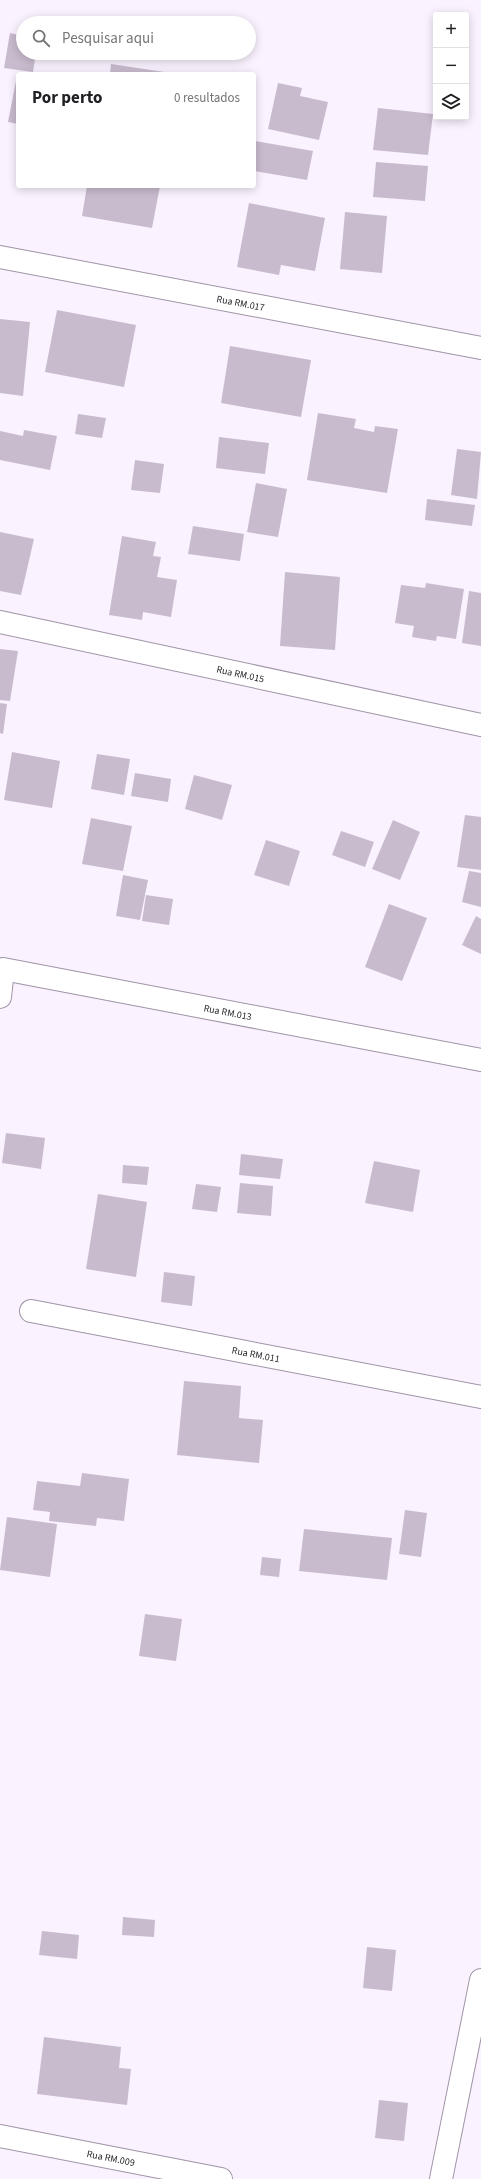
<!DOCTYPE html>
<html lang="pt">
<meta charset="utf-8">
<style>
body{margin:0;font-family:"Source Sans 3",sans-serif;background:#f2f2f2;color:#202124}
.controls{position:absolute;right:12px;top:12px;display:grid;overflow:hidden;border-radius:4px;box-shadow:0 2px 10px #0003}
.controls button{width:36px;height:36px;display:grid;place-items:center;padding:0;border:0;border-bottom:1px solid #e0e0e0;background:#fff;color:#202124;font:20px sans-serif}
.list{margin:0;padding:0;list-style:none}
h2{display:flex;justify-content:space-between;align-items:center;height:52px;margin:0;padding:0 16px;font-size:17px}
h2 small{font-size:13px;font-weight:400;color:#757577}
.icon{flex:none;width:22px;height:22px;fill:none;stroke:currentColor;stroke-width:2;stroke-linecap:round;stroke-linejoin:round}
.map{position:relative;flex:none;width:481px;height:2179px;overflow:hidden}
.search{position:absolute;background:#fff;box-shadow:0 2px 10px #0003;left:16px;top:16px;width:240px;height:44px;display:flex;align-items:center;gap:10px;box-sizing:border-box;padding:0 14px;border-radius:22px;color:#757577;font-size:15px}
.panel{position:absolute;background:#fff;box-shadow:0 2px 10px #0003;left:16px;top:72px;width:240px;height:116px;border-radius:4px}
.map>svg:first-child{display:block}
.building{fill:#c8bbce}
.lines{fill:none;stroke-linecap:round;stroke-linejoin:round}
.minor-casing{stroke:#a094a6;stroke-width:24}
.minor{stroke:#fff;stroke-width:22}
.labels{text-anchor:middle;stroke-width:4;stroke-linejoin:round;paint-order:stroke}
.street-label{font-size:10px;fill:#221d24;stroke:#fff}
</style>
<div class="map">
<svg width="481" height="2179" viewBox="0 0 481 2179">
<rect width="100%" height="100%" fill="#faf2fe"/>
<g class="building">
<polygon points="10,33 23,36 23,53 36,53 33,72 4,68"/>
<polygon points="111,64 171,73 171,74 110,74"/>
<polygon points="16,81 18,81 18,124 8,122"/>
<polygon points="278,83 302,88 300,96 328,102 319,140 268,129"/>
<polygon points="378,108 433,114 428,155 373,150"/>
<polygon points="255,141 313,151 307,180 254,171"/>
<polygon points="376,162 428,166 425,201 373,197"/>
<polygon points="87,186 160,186 152,228 82,216"/>
<polygon points="249,203 325,218 315,271 281,265 279,275 237,267"/>
<polygon points="345,212 387,216 382,273 340,269"/>
<polygon points="57,310 136,325 124,387 45,372"/>
<polygon points="0,319 30,322 23,396 0,393"/>
<polygon points="230,346 311,360 301,417 221,403"/>
<polygon points="318,413 356,419 354,428 374,432 375,426 398,429 387,493 307,480"/>
<polygon points="78,414 106,418 102,438 75,434"/>
<polygon points="24,430 57,436 50,470 0,460 0,431 23,436"/>
<polygon points="219,437 269,443 265,474 216,468"/>
<polygon points="457,449 481,452 477,499 451,495"/>
<polygon points="135,460 164,464 160,493 131,490"/>
<polygon points="256,483 287,489 278,537 247,532"/>
<polygon points="427,499 475,505 472,526 425,520"/>
<polygon points="193,526 244,534 240,561 188,554"/>
<polygon points="0,532 34,539 21,595 0,591"/>
<polygon points="122,536 156,542 153,556 161,557 157,577 177,580 171,617 143,612 142,620 109,615"/>
<polygon points="285,572 340,577 335,650 280,646"/>
<polygon points="426,583 464,589 456,639 437,636 436,641 412,637 414,626 395,623 401,585 425,588"/>
<polygon points="469,591 481,593 481,646 462,643"/>
<polygon points="0,649 18,651 10,701 0,700"/>
<polygon points="0,703 7,704 3,734 0,733"/>
<polygon points="12,752 60,761 52,808 4,800"/>
<polygon points="97,754 130,759 124,795 91,789"/>
<polygon points="135,773 171,779 168,802 131,796"/>
<polygon points="194,775 232,785 222,820 185,809"/>
<polygon points="465,815 481,817 481,870 457,867"/>
<polygon points="91,818 132,826 123,871 82,864"/>
<polygon points="393,820 420,832 400,880 372,869"/>
<polygon points="341,831 374,842 365,867 332,855"/>
<polygon points="266,840 300,851 289,886 254,875"/>
<polygon points="469,871 481,873 481,907 462,902"/>
<polygon points="123,875 148,880 140,920 116,916"/>
<polygon points="146,895 173,899 169,925 142,921"/>
<polygon points="389,904 427,918 402,981 365,967"/>
<polygon points="476,916 481,919 481,954 462,945"/>
<polygon points="6,1133 45,1138 41,1169 2,1163"/>
<polygon points="241,1154 283,1159 280,1179 239,1175"/>
<polygon points="374,1161 420,1170 413,1212 365,1203"/>
<polygon points="123,1165 149,1167 147,1185 122,1183"/>
<polygon points="240,1183 273,1186 271,1216 237,1213"/>
<polygon points="196,1184 221,1187 217,1212 192,1209"/>
<polygon points="98,1194 147,1202 136,1277 86,1269"/>
<polygon points="164,1272 195,1276 192,1306 161,1302"/>
<polygon points="184,1381 241,1386 239,1418 263,1420 259,1463 177,1455"/>
<polygon points="82,1473 129,1479 124,1521 97,1518 96,1526 49,1521 50,1512 33,1510 37,1481 80,1486"/>
<polygon points="405,1510 427,1513 421,1557 399,1554"/>
<polygon points="7,1517 57,1524 50,1577 0,1570"/>
<polygon points="304,1529 392,1538 387,1580 299,1571"/>
<polygon points="262,1557 281,1559 279,1577 260,1575"/>
<polygon points="145,1614 182,1619 176,1661 139,1656"/>
<polygon points="123,1917 155,1920 154,1937 122,1935"/>
<polygon points="42,1931 79,1935 77,1959 39,1955"/>
<polygon points="367,1947 396,1950 392,1991 363,1988"/>
<polygon points="44,2037 121,2047 119,2068 131,2069 127,2105 37,2094"/>
<polygon points="379,2100 408,2103 404,2141 375,2138"/>
</g>
<g class="lines">
<g class="minor-casing">
<g id="minor">
<path id="s1" d="M0,257L481,348"/>
<path id="s2" d="M0,622L481,725"/>
<path id="s3" d="M0,997L3,969L481,1060"/>
<path id="s4" d="M31,1311L481,1397"/>
<path id="s5" d="M0,2136L221,2179"/>
<polyline points="441,2179 481,1980"/>
</g>
</g>
<use href="#minor" class="minor"/>
</g>
<g class="labels">
<g class="street-label">
<text dy="4" stroke="none"><textPath href="#s1" startOffset="245">Rua RM.017</textPath></text>
<text dy="4" stroke="none"><textPath href="#s2" startOffset="246">Rua RM.015</textPath></text>
<text dy="4" stroke="none"><textPath href="#s3" startOffset="257">Rua RM.013</textPath></text>
<text dy="4" stroke="none"><textPath href="#s4" startOffset="229">Rua RM.011</textPath></text>
<text dy="4" stroke="none"><textPath href="#s5" startOffset="113">Rua RM.009</textPath></text>
</g>
</g>
</svg>
<div class="controls">
<button>+</button>
<button>−</button>
<button><svg class="icon" aria-label="layers" viewBox="0 0 24 24"><path d="M12 4l9 5-9 5-9-5zM3 14l9 5 9-5"/></svg></button>
</div>
<div class="search"><svg class="icon" aria-label="search" viewBox="0 0 24 24"><circle cx="10" cy="10" r="6"/><path d="M15 15l6 6"/></svg>Pesquisar aqui</div>
<section class="panel">
<h2>Por perto<small>0 resultados</small></h2>
<ul class="list">
</ul>
</section>
</div>
